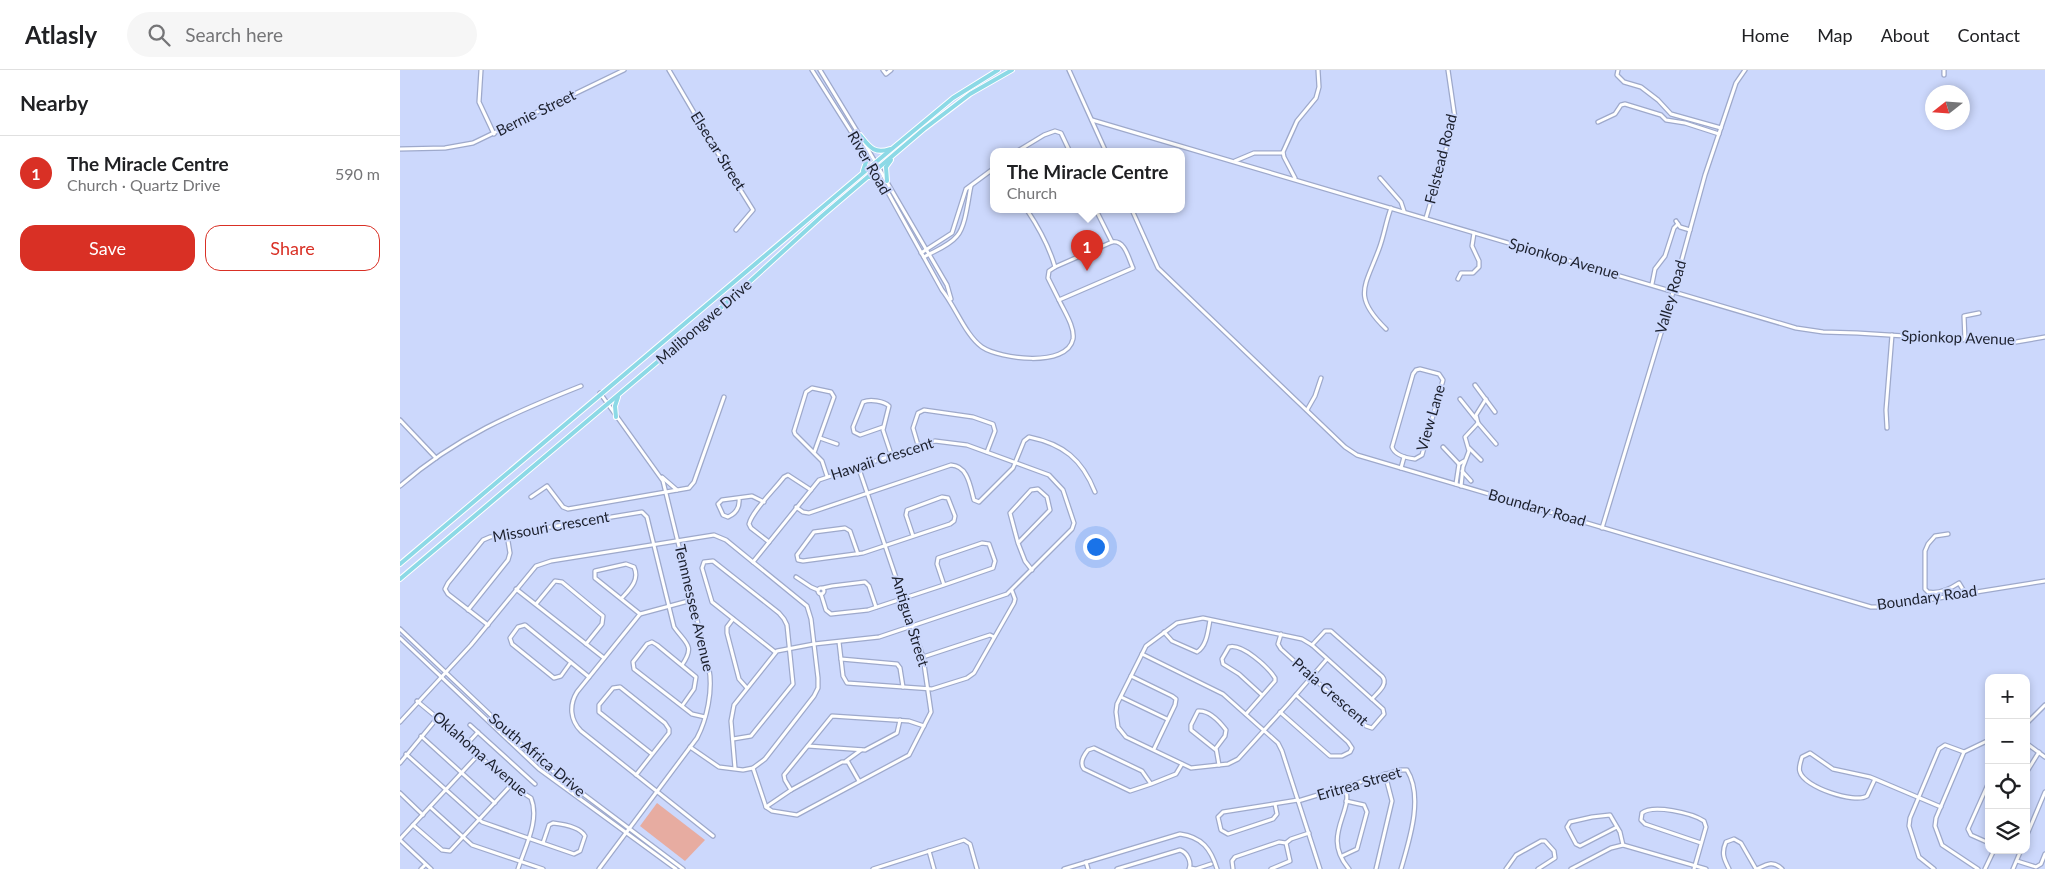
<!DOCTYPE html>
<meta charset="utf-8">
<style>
body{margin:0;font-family:Lato,sans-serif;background:#f6f6f6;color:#202124}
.controls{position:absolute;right:15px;bottom:15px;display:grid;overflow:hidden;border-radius:10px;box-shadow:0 2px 8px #0003}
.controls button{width:45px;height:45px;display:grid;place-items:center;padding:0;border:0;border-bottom:1px solid #e0e0e0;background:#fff;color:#202124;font:25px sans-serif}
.compass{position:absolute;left:1525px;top:15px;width:45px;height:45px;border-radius:50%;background:#fff;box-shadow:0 2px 8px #0003;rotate:253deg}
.you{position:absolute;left:695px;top:476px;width:18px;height:18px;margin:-12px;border:4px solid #fff;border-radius:50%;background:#1a73e8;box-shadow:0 0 0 8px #1a73e833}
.badge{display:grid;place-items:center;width:32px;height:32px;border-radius:50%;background:#d93025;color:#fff;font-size:16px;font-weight:700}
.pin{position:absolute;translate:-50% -41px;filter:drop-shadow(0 1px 2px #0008)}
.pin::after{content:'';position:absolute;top:26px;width:18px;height:15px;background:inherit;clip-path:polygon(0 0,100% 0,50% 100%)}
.popup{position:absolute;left:590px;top:78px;width:195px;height:65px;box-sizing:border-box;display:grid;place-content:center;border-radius:10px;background:#fff;filter:drop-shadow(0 1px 4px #0005);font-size:16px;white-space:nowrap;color:#757577}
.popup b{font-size:19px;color:#202124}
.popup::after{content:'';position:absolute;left:50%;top:100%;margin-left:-10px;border:10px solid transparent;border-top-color:#fff}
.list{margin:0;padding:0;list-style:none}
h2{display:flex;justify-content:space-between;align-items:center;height:65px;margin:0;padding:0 20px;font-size:21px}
h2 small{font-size:16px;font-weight:400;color:#757577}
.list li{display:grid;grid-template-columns:32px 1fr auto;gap:15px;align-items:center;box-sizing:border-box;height:75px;padding:0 20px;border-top:1px solid #e0e0e0}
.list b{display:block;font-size:19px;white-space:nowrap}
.list p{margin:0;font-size:16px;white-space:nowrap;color:#757577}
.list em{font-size:16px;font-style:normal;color:#757577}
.actions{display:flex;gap:10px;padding:15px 20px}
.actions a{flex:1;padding:11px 0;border:1px solid #d93025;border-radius:15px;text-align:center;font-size:18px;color:#d93025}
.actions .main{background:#d93025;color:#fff}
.icon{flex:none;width:28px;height:28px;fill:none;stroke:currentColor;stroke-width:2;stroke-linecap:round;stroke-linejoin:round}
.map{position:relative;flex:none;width:1645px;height:799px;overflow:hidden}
header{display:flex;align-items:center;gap:30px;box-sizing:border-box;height:70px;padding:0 25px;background:#fff;border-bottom:1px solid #e0e0e0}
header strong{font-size:24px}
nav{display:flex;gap:28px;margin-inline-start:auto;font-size:18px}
.search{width:350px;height:45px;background:#f6f6f6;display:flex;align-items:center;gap:12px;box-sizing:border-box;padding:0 18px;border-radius:28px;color:#757577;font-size:19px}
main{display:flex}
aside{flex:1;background:#fff}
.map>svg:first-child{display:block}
.green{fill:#e7aca1}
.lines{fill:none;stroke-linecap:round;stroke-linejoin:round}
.minor-casing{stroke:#9ea9cb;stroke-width:5.5}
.major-casing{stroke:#fff;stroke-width:6}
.minor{stroke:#fff;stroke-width:3}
.major{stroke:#8cd9e6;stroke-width:4}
.labels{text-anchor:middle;stroke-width:4;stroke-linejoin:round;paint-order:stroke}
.street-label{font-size:15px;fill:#1c202d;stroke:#ccd8fc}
</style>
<header>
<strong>Atlasly</strong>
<div class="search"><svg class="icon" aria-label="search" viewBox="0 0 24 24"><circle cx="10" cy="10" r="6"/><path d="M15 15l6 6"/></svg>Search here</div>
<nav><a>Home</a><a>Map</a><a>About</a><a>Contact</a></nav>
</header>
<main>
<aside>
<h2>Nearby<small></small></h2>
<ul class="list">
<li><span class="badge">1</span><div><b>The Miracle Centre</b><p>Church · Quartz Drive</p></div><em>590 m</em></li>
</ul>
<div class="actions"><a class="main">Save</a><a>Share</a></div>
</aside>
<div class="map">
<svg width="1645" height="799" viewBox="0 0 1645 799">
<rect width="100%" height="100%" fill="#ccd8fc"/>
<polygon class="green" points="257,733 305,770 285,791 240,756"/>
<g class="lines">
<g class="minor-casing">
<g id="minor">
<polyline points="81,0 79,32 94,64"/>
<polyline points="269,0 323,92 353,140 336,160"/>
<path d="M412,0L476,101L542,220C555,236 566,266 582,277C600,289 667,298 673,269C675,257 664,241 659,230"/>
<polyline points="420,0 460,66"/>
<polyline points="483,0 486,4 491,0"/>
<polyline points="669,0 706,82"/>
<polyline points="1218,0 1217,5 1224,12 1241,17 1258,30 1271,44 1321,58"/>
<polyline points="1544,5 1544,0"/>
<polyline points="692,50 1396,258 1423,262 1457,263 1600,272 1616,272 1645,267"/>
<polyline points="1198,52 1215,44 1221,35 1225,34 1261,45 1266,50 1285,53 1319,64"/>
<polyline points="463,71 547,215 551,229"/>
<polyline points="0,79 45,78 73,73 224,0"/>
<polyline points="616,82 644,65 655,61 661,63 670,82"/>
<polyline points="835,91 854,83 883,83"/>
<polyline points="895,108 884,87 883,82 897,51 916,28 919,17 918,0"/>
<polyline points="980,108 1001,132 1004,141"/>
<path d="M627,140C639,158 649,176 655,197L649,201L648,208L659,230L733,198C728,187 725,170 712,172"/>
<polyline points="732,140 758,198 945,377 957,385 1471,537 1483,537 1645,511"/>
<polyline points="1026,148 1055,48 1048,0"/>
<polyline points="1276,151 1280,157 1290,160"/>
<polyline points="521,183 552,163 566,119 593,99"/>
<path d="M524,187C534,181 549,176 557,166C566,156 568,129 571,116"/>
<polyline points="655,197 712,172 696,140"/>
<polyline points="1058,209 1061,203 1073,203 1079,197 1079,191 1072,176 1074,163"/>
<polyline points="1252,214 1255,199 1265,186 1274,158 1278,154"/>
<path d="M986,259C952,226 965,217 979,179C984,166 986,151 991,138"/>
<polyline points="1565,270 1564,246 1579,243"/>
<path d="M1020,299L1039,304L1043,310L1022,385L1015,389C1007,388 995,386 992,377L1013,304L1016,300Z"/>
<polyline points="1075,315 1095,342"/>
<polyline points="1060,329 1076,349"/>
<polyline points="907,340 915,326 921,308"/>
<polyline points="0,350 36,388"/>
<polyline points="1078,353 1096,374"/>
<path d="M483,357L460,365L454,362L453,357L463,332C470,329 484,331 489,336L483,360L491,384"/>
<polyline points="1487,358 1486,340 1492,265"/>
<polyline points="420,368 437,374"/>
<polyline points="518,375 513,358 518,343 524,340 573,347 593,354 595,361 587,382"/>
<polyline points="1043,377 1059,394"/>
<polyline points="1069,378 1081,390"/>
<polyline points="414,383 434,327 431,322 412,318 406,322 394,361 395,364 422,391 427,406"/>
<polyline points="1001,398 1004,387"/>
<polyline points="1062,401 1071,411"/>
<polyline points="262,407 277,420"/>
<polyline points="1056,414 1059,394 1064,391"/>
<path d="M0,416C56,367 113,343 181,316"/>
<polyline points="1061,416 1063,397 1069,381 1065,367 1078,353 1076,345 1086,329"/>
<polyline points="131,427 147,416 163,437 168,439 289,418 294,412 324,327"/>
<path d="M339,428C340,437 337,443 328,447L323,445L318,434L322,430L352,426L364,432"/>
<path d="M396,437L403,442L409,443L551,395C568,396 570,416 574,430L579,432L613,398L624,371L629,367C663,374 682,389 695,422"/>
<polyline points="1202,458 1268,240 1305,105 1336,13 1345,0"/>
<path d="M1548,464L1535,466L1528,474L1525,481V519L1528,522C1539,524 1550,519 1559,513L1565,523"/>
<path d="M369,472L351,458L349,454C352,441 375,419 384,407L388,405L411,420"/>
<polyline points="618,473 610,443 631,420 638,419 647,427 650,440 618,473 625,491 632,500"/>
<polyline points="458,484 450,461 445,458 414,462 397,485 398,490 403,491 463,483 550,454 554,451 555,446 548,428 542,427 507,440 506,445 513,466"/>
<polyline points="396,507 411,517 418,520"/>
<circle cx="421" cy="521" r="3"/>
<polyline points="423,518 432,516 465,512 469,516 476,537"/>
<polyline points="116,519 204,588"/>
<polyline points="421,524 426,540 431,544 468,540 544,515 537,494 538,488 582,473 589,474 595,491 593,498 544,515"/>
<path d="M221,529C230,519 240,510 234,497L226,494L195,501V508L240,544"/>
<path d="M292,530L240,544L177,622C169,635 170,650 181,661L313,766"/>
<polyline points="136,534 155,511 162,512 203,546 202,554 186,574"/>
<polyline points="68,540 108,490 110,483 107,465"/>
<polyline points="333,549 327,557 327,563 339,609 347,618"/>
<path d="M88,555L48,524L45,519L48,513L83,470L90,467L242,442L247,447L274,557C285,573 296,575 282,595"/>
<polyline points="0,559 138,690 283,799"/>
<path d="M764,562L772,571L797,582C807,576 808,560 810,550"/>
<path d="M881,564L878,574L881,579L966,656L972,658L984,644L983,639L912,575L902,569L803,548L777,553L746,576L717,634L716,642L718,657L726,667L791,698L828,694L838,689L888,634C901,619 914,604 927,589"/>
<polyline points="0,568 139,699 276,799"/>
<polyline points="439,572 443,606 447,613 532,619 567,608 574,603 614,533 615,529 612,521"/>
<path d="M912,575L925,561H931L982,606C989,614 978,622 972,629"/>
<polyline points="742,584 823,624 878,673 882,681 920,799"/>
<polyline points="523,587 590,565 594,567"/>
<polyline points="441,589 497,594 500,598 503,617"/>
<polyline points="171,592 161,606 154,608 112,574 110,568 118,557 125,555 189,607"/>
<polyline points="731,606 772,626 776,629 775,635 754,679"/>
<polyline points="721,627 767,649"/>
<path d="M17,631L52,660L111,715L131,728C140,750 125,777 118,799"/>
<polyline points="282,636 294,619 296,607 257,575 252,572 247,574 233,592 234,599 292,644 305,647"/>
<polyline points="880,642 930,686 942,686 950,682 952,678 948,672 896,625"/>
<path d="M846,644L875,611V608C868,597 842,573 829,577L822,589L823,594L839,604L862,625"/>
<polyline points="0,652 71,575 136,496 151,491 314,465 326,470 407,536 411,549 418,608 418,618 414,626 365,689 353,698 343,700 319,697 290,677"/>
<polyline points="1626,654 1645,635"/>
<polyline points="70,655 135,714"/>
<polyline points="21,666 95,733"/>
<polyline points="333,669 351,666 393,614 387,555 384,549 379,543 313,491 304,492 302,498 312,532 375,582"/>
<polyline points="1626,673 1645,687"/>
<polyline points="67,674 78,662"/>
<polyline points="408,676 465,680 497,663 500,650"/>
<path d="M816,680L791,660V655L798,641C809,640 820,652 826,660L825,666L816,678L819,695"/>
<path d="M6,684L82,752L174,784L180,781L185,766C180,757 162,754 153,753L149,755L143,773"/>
<polyline points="446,691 461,680"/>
<polyline points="0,693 38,647"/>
<polyline points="335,698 331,651 334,635 377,581 414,574 479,567 607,524 672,459 674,453 663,420 649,405 567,375 535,371 419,410 353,492"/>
<polyline points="353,698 366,737 372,741 397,745 509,685 531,642 523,587 458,396"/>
<polyline points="1626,703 1639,682"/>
<polyline points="236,705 269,663 269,659 265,653 220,617 213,618 199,635 199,642 252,684"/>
<path d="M1475,709L1467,726C1455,734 1404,717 1400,702C1398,698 1401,691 1402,687L1410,683L1433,699L1470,707L1475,709L1541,737"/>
<polyline points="1589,712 1568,759 1571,765 1589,773"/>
<path d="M751,714L730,721L684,699C679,693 684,685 688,680L694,678L742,701L751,714L776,704L782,694"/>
<path d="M945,717C955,742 920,765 949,799"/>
<polyline points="391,720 385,710 384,705 432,646 509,651 524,656"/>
<polyline points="0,723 23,745"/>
<path d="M898,731L1000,700H1007C1024,727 1009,771 1001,799"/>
<polyline points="875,734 877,744 873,749 828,764 821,760 818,747 823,742 898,730"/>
<polyline points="30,737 72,775 143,799"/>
<polyline points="366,737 391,720 442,692 448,692 459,711"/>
<polyline points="13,755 42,780 50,781 111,715"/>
<polyline points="1217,757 1180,776 1176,774 1167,757 1170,752 1192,747 1210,745 1220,762 1223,775"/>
<polyline points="1626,767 1645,722"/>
<polyline points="0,769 78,685"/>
<polyline points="0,770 31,799"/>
<polyline points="529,781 534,799"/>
<polyline points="942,786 957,779 967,742 964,735 946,731"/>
<polyline points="1617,791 1636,797 1641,794 1645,784"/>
<polyline points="686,792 688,799"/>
<polyline points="790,798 796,799 811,794"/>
<polyline points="21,799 25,795"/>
<path d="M199,799L297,668C307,649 313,620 309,599L263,411L200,323"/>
<polyline points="473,799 564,770 570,774 577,799"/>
<path d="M664,799L780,764C802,767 811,779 817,799"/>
<path d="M717,799L780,780C787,782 792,792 789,799"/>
<polyline points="833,799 832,791 835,787 879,772 886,773 891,769 909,763"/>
<polyline points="871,799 890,791 886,773"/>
<polyline points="976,799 992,731 985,704"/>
<polyline points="1106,799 1116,785 1141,771 1145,771 1154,781 1155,788 1138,799"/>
<polyline points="1171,799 1211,778 1223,775 1306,799"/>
<path d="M1294,799L1306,757L1304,751C1292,743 1253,734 1242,743L1241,750L1245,754L1301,773"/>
<path d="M1329,799C1324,789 1321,783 1326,772L1334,769L1341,773L1356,799"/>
<path d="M1357,799C1367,794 1373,790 1382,799"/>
<polyline points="1534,799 1519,787 1509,756 1510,748 1539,679 1545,675 1564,682"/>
<polyline points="1578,799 1542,775 1535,756 1536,748 1564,682 1589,670"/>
<polyline points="1585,799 1594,780"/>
<polyline points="1613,799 1621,780"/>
</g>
</g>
<g class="major-casing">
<g id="major">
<path d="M460,65C469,76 474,85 490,79"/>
<polyline points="463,101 466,92 464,82"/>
<polyline points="469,107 479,108"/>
<polyline points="487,111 486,97 491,90"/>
<polyline points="216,347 215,336 218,327"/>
<polyline points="0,494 476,92 553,28 598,0"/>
<polyline points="0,509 313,245 422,146 524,59 570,24 612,0"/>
</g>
</g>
<use href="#minor" class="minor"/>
<use href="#major" class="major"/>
</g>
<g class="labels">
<g class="street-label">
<text transform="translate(136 43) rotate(-26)" y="5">Bernie Street</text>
<text transform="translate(318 81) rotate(58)" y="5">Elsecar Street</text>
<text transform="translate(1041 89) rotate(-76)" y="5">Felstead Road</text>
<text transform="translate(469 93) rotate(60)" y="5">River Road</text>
<text transform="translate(1164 189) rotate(16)" y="5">Spionkop Avenue</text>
<text transform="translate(1271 227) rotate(-74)" y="5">Valley Road</text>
<text transform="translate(304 252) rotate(-41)" y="5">Malibongwe Drive</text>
<text transform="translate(1558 268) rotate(2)" y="5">Spionkop Avenue</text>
<text transform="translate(1031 348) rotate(-74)" y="5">View Lane</text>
<text transform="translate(482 389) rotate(-18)" y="5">Hawaii Crescent</text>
<text transform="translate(1137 438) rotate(16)" y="5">Boundary Road</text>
<text transform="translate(151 457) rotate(-10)" y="5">Missouri Crescent</text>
<text transform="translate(1527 528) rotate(-8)" y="5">Boundary Road</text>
<text transform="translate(294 538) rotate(77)" y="5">Tennnessee Avenue</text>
<text transform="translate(510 551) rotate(73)" y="5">Antigua Street</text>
<text transform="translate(930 622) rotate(41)" y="5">Praia Crescent</text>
<text transform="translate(80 684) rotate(41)" y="5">Oklahoma Avenue</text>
<text transform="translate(137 685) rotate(40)" y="5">South Africa Drive</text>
<text transform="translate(959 714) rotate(-16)" y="5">Eritrea Street</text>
</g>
</g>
</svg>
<div class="controls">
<button>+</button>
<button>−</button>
<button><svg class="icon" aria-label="locate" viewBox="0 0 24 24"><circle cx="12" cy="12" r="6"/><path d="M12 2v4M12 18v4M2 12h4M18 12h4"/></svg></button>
<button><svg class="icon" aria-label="layers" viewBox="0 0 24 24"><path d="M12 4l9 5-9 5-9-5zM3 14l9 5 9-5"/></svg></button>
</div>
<svg class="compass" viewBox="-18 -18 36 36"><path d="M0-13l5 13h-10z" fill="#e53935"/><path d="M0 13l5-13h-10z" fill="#757577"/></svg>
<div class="you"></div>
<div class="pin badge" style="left:687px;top:201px">1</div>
<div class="popup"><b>The Miracle Centre</b>Church</div>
</div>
</main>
